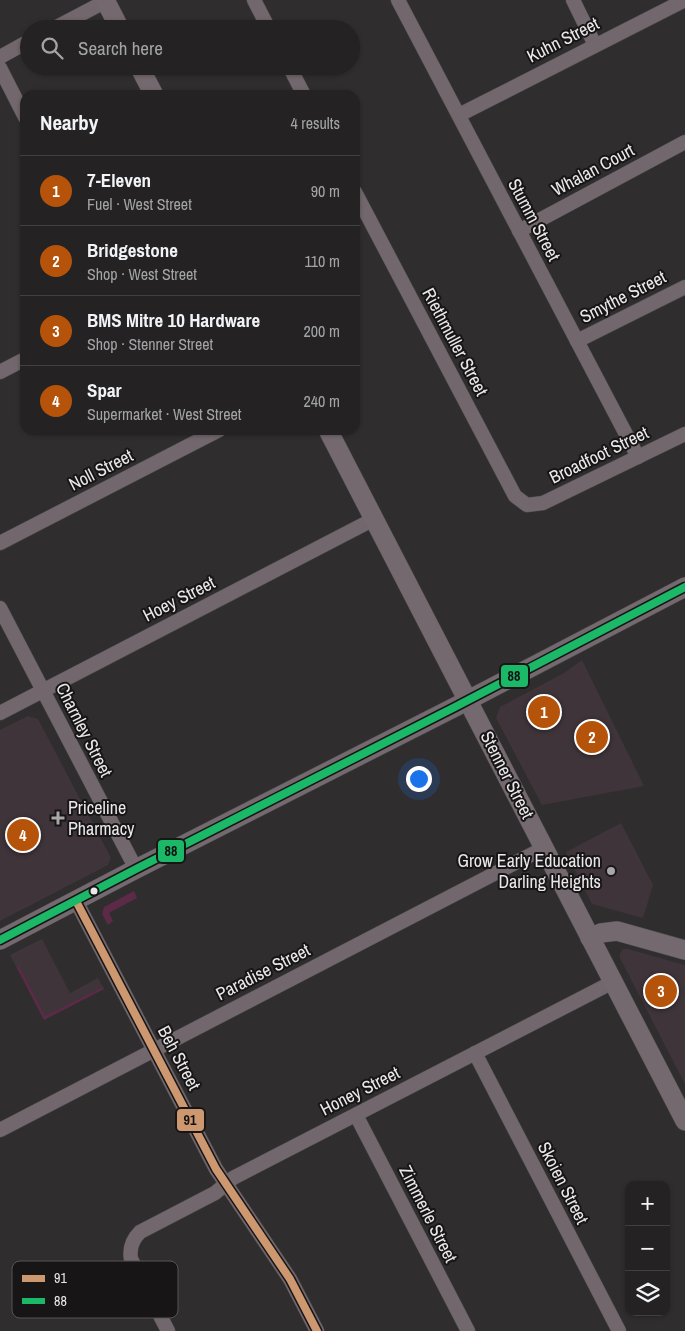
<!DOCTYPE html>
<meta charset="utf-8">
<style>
body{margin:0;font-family:"Archivo Narrow",sans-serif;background:#2c2a2b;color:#f1f3f6}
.controls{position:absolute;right:15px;bottom:15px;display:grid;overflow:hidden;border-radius:10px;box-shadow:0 1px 4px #0004}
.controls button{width:45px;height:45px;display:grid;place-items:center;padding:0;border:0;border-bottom:1px solid #413f41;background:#242223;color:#f1f3f6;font:25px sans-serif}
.you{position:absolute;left:418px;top:778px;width:18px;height:18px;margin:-12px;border:4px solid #fff;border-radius:50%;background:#1a73e8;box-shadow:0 0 0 8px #1a73e833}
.badge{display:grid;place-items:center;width:32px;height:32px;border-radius:50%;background:#b45309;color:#fff;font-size:16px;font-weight:700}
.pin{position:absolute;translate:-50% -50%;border:2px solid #fff;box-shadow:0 1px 5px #0006}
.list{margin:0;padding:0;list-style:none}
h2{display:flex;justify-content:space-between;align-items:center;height:65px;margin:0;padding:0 20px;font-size:21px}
h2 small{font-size:16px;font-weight:400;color:#a3a4a6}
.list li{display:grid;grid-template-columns:32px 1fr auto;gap:15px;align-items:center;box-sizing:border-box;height:70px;padding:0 20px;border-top:1px solid #413f41}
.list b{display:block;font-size:19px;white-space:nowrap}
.list p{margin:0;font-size:16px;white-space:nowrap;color:#a3a4a6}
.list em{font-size:16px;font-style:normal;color:#a3a4a6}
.icon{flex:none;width:28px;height:28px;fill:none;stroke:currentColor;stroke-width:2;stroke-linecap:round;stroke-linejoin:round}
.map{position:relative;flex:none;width:685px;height:1331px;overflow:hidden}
.search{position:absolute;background:#242223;box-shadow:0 1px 4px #0004;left:20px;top:20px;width:340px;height:55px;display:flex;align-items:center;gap:12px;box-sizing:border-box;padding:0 18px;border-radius:28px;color:#a3a4a6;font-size:19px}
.panel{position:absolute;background:#242223;box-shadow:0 1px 4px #0004;left:20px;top:90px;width:340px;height:345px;border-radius:15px}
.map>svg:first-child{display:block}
.built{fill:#3e343a}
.green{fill:#5a2a47}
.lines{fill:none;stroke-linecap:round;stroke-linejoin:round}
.street-casing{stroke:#4d4c4d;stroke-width:15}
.secondary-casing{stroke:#4d4c4d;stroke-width:20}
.street{stroke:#71676c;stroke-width:14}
.secondary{stroke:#74696f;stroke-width:19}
.bus-1-casing{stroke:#171516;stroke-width:11}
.bus-2-casing{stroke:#171516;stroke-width:11}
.bus-1{stroke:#cd976f;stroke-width:8}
.bus-2{stroke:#1ab867;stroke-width:8}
.poi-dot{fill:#aaa7a9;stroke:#171516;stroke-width:2}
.bus-dot{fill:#ebe8ea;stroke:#171516;stroke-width:2}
.labels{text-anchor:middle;stroke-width:4;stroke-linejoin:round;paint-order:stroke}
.street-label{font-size:18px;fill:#ebe8ea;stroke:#171516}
.poi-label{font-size:18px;fill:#ebe8ea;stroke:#171516;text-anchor:start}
.key{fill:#171516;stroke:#575456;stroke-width:1}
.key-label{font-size:14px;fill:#ebe8ea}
.line-badge{stroke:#171516;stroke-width:2}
.pale-badge-label{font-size:14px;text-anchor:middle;font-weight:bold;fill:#111}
</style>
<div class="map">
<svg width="685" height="1331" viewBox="0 0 685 1331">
<rect width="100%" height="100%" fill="#302d2f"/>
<g class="built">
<polygon points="582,660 644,786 542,805 496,718 500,707 564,673"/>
<polygon points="28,716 38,719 111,858 108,865 0,921 0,730"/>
<polygon points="621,823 653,885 643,918 592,904 566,852"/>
<polygon points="42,939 70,993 98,978 104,989 44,1020 10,955"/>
<polygon points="623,949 628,949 685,965 685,1084 620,958 620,953"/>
</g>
<g class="green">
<polygon points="134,891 137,898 109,913 113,921 108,925 102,914 104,907"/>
<polygon points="19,966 45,1016 103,987 104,989 44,1020 17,968"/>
</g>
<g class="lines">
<g class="street-casing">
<g id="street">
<polyline points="254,0 269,29"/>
<polyline points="398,0 638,457"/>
<polyline points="573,0 595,45"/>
<polyline points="53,29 106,1"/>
<polyline points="0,57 29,41"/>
<polyline points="289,66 304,95"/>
<polyline points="0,68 25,117"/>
<polyline points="459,115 685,0"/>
<polyline points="355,192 515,496 527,505 543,503 685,434"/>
<polyline points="519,231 685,142"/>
<polyline points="577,341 685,287"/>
<polyline points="0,372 25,359"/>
<polyline points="0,543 219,430"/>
<polyline points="0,608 136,869"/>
<polyline points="0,713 374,519"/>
<polyline points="76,901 216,1169 290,1279 317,1331"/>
<polyline points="475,1053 619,1331"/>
<polyline points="356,1115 468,1331"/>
<polyline points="0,1130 544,848"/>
<path d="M168,1331L131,1259C129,1248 132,1240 140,1232L215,1193L233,1178L613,982"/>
</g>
</g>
<g class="secondary-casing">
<g id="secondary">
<polyline points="105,0 120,29"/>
<polyline points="139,66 154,95"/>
<polyline points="328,430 685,1121"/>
<polyline points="590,938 601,933 617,931 685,950"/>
<polyline points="0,940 136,869 455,707 685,587"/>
</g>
</g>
<use href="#street" class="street"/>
<use href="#secondary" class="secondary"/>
<g class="bus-1-casing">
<polyline id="bus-1" points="76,901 216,1169 290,1279 317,1331"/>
</g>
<g class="bus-2-casing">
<polyline id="bus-2" points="0,940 136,869 455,707 685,587"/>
</g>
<use href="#bus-1" class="bus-1"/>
<use href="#bus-2" class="bus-2"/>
</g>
<g class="poi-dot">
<path d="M55.5 810.5h5v5h5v5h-5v5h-5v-5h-5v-5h5z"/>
<circle cx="611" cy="871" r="5"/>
</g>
<circle class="bus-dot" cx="94" cy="891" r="4.5"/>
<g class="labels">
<g class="street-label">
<text transform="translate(563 40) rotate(-27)" y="6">Kuhn Street</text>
<text transform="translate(593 170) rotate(-28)" y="6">Whalan Court</text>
<text transform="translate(534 220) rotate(62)" y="6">Stumm Street</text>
<text transform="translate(623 297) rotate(-27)" y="6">Smythe Street</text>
<text transform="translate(455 342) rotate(62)" y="6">Riethmuller Street</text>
<text transform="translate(599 455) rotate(-26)" y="6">Broadfoot Street</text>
<text transform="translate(101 470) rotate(-27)" y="6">Noll Street</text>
<text transform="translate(179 599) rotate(-27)" y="6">Hoey Street</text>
<text transform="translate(84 730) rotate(63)" y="6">Charnley Street</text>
<text transform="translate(507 775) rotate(63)" y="6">Stenner Street</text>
<text transform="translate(263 972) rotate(-27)" y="6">Paradise Street</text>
<text transform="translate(179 1058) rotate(62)" y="6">Beh Street</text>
<text transform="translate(360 1091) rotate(-27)" y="6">Honey Street</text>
<text transform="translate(563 1183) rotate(63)" y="6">Skoien Street</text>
<text transform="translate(428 1214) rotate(63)" y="6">Zimmerle Street</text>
</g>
<g class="poi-label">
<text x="68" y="814">Priceline<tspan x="68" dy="21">Pharmacy</tspan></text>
<text x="601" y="867" text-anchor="end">Grow Early Education<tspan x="601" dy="21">Darling Heights</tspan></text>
</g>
</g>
<rect x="12" y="1261" width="166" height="57" rx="8" class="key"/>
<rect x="22" y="1275" width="23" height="7" fill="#cd976f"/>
<rect x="22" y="1298" width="23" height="6" fill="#1ab867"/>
<g class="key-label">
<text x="54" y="1283">91</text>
<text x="54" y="1306">88</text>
</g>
<g class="line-badge">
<rect x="500" y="664" width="29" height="24" rx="5" fill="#1ab867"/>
<rect x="157" y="839" width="28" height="24" rx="5" fill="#1ab867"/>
<rect x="176" y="1108" width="29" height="24" rx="5" fill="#cd976f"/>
</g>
<g class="pale-badge-label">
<text x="514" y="681">88</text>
<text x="171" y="856">88</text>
<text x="190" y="1125">91</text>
</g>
</svg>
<div class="controls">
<button>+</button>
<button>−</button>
<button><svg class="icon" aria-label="layers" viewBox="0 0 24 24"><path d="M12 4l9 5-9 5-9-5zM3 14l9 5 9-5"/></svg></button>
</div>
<div class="you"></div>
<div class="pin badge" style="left:544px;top:712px">1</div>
<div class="pin badge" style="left:592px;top:737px">2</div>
<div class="pin badge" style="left:661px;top:991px">3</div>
<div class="pin badge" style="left:23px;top:835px">4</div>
<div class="search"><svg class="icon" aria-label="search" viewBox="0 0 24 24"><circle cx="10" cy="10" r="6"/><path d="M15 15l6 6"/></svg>Search here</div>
<section class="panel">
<h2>Nearby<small>4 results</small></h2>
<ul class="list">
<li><span class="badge">1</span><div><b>7-Eleven</b><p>Fuel · West Street</p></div><em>90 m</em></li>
<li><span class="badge">2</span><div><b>Bridgestone</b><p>Shop · West Street</p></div><em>110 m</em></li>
<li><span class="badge">3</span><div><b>BMS Mitre 10 Hardware</b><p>Shop · Stenner Street</p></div><em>200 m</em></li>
<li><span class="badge">4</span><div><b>Spar</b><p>Supermarket · West Street</p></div><em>240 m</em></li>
</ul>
</section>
</div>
